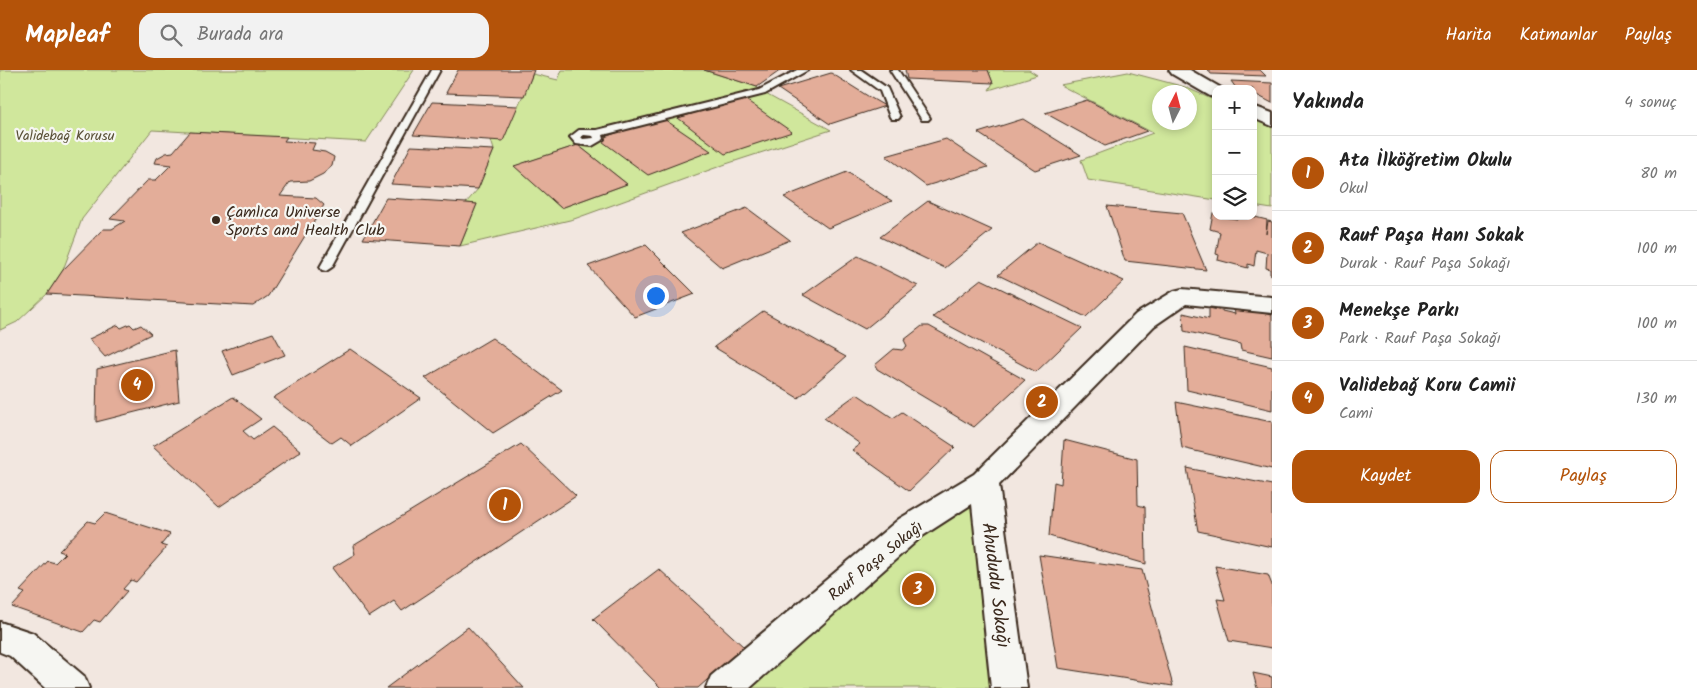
<!DOCTYPE html>
<html lang="tr">
<meta charset="utf-8">
<style>
body{margin:0;font-family:Kalam,sans-serif;background:#f2f2f2;color:#222}
.controls{position:absolute;right:15px;top:15px;display:grid;overflow:hidden;border-radius:10px;box-shadow:0 2px 8px #0003}
.controls button{width:45px;height:45px;display:grid;place-items:center;padding:0;border:0;border-bottom:1px solid #e0e0e0;background:#fff;color:#222;font:25px sans-serif}
.compass{position:absolute;left:1152px;top:15px;width:45px;height:45px;border-radius:50%;background:#fff;box-shadow:0 2px 8px #0003;rotate:6deg}
.you{position:absolute;left:655px;top:225px;width:18px;height:18px;margin:-12px;border:4px solid #fff;border-radius:50%;background:#1a73e8;box-shadow:0 0 0 8px #1a73e833}
.badge{display:grid;place-items:center;width:32px;height:32px;border-radius:50%;background:#b45309;color:#fff;font-size:16px;font-weight:700}
.pin{position:absolute;translate:-50% -50%;border:2px solid #fff;box-shadow:0 1px 5px #0006}
.list{margin:0;padding:0;list-style:none}
h2{display:flex;justify-content:space-between;align-items:center;height:65px;margin:0;padding:0 20px;font-size:21px}
h2 small{font-size:16px;font-weight:400;color:#767676}
.list li{display:grid;grid-template-columns:32px 1fr auto;gap:15px;align-items:center;box-sizing:border-box;height:75px;padding:0 20px;border-top:1px solid #e0e0e0}
.list b{display:block;font-size:19px;white-space:nowrap}
.list p{margin:0;font-size:16px;white-space:nowrap;color:#767676}
.list em{font-size:16px;font-style:normal;color:#767676}
.actions{display:flex;gap:10px;padding:15px 20px}
.actions a{flex:1;padding:11px 0;border:1px solid #b45309;border-radius:15px;text-align:center;font-size:18px;color:#b45309}
.actions .main{background:#b45309;color:#fff}
.icon{flex:none;width:28px;height:28px;fill:none;stroke:currentColor;stroke-width:2;stroke-linecap:round;stroke-linejoin:round}
.map{position:relative;flex:none;width:1272px;height:618px;overflow:hidden}
header{display:flex;align-items:center;gap:30px;box-sizing:border-box;height:70px;padding:0 25px;background:#b45309;color:#fff}
header strong{font-size:24px}
nav{display:flex;gap:28px;margin-inline-start:auto;font-size:18px}
.search{width:350px;height:45px;background:#f2f2f2;display:flex;align-items:center;gap:12px;box-sizing:border-box;padding:0 18px;border-radius:15px;color:#767676;font-size:19px}
main{display:flex}
aside{flex:1;background:#fff}
.map>svg:first-child{display:block}
.green{fill:#d0e79c;stroke:#86885d;fill-rule:evenodd}
.building{fill:#e3ad99;stroke:#3b2a1e}
.lines{fill:none;stroke-linecap:round;stroke-linejoin:round}
.service-casing{stroke:#3b2a1e;stroke-width:4}
.minor-casing{stroke:#3b2a1e;stroke-width:4}
.service{fill:#f6f6f2;fill-rule:evenodd}
.minor{fill:#f6f6f2;fill-rule:evenodd}
.poi-dot{fill:#3b2a1e;stroke:#f6f6f2;stroke-width:2}
.labels{text-anchor:middle;stroke-width:4.5;stroke-linejoin:round;paint-order:stroke}
.far-park-label{font-size:14px;fill:#595037;stroke:#f6f6f2}
.poi-label{font-size:16px;fill:#3b2a1e;stroke:#f6f6f2;text-anchor:start}
.street-label{font-size:16px;fill:#3b2a1e;stroke:#f6f6f2}
.near-street-label{font-size:19px;fill:#3b2a1e;stroke:#f6f6f2}
</style>
<header>
<strong>Mapleaf</strong>
<div class="search"><svg class="icon" aria-label="search" viewBox="0 0 24 24"><circle cx="10" cy="10" r="6"/><path d="M15 15l6 6"/></svg>Burada ara</div>
<nav><a>Harita</a><a>Katmanlar</a><a>Paylaş</a></nav>
</header>
<main>
<div class="map">
<svg width="1272" height="618" viewBox="0 0 1272 618">
<rect width="100%" height="100%" fill="#f2e7e0"/>
<filter id="ink" filterUnits="userSpaceOnUse"><feTurbulence type="fractalNoise" baseFrequency=".02" numOctaves="2"/><feDisplacementMap in="SourceGraphic" scale="10" xChannelSelector="R" yChannelSelector="G"/><feConvolveMatrix kernelMatrix="1 2 1 2 8 2 1 2 1" color-interpolation-filters="sRGB"/></filter>
<g filter="url(#ink)">
<g class="green">
<polygon points="0,0 414,0 366,72 152,60 82,149 63,200 47,224 17,252 0,260"/>
<path d="M562,0H704L757,17L762,22L831,60L726,94L574,149L460,176L477,134L466,133L478,119L494,80L491,70L518,36L533,4L558,10ZM578,75L627,114L561,138L515,96Z"/>
<polygon points="988,0 1029,0 1037,5 989,20 993,13"/>
<path d="M1128,2L1185,17L1216,31V130L1088,110L1081,90L1153,63L1060,15ZM1160,22H1190V52H1160Z"/>
<polygon points="1253,44 1272,54 1272,139 1253,136"/>
<polygon points="984,412 1009,618 724,618"/>
</g>
<g class="building">
<polygon points="458,0 534,0 524,26 446,23"/>
<polygon points="704,0 781,0 757,17"/>
<polygon points="905,0 988,0 993,13 907,9"/>
<polygon points="1208,0 1260,0 1266,6 1211,4"/>
<polygon points="831,3 871,28 885,36 830,54 778,19"/>
<polygon points="1231,11 1272,13 1272,33 1253,23 1253,19 1236,18"/>
<polygon points="743,28 792,62 725,84 678,48"/>
<polygon points="1087,30 1147,61 1105,76 1045,43"/>
<polygon points="432,32 518,36 503,71 413,65"/>
<polygon points="661,47 711,81 648,105 599,69"/>
<polygon points="1023,49 1081,85 1035,100 978,63"/>
<polygon points="190,62 287,67 284,71 315,73 312,80 325,82 334,87 332,96 323,104 309,111 290,112 280,126 316,128 324,135 268,226 253,236 47,224 63,200 103,159 112,159 125,151 110,149 148,110 156,110 171,95 155,93 157,88 166,83 173,82"/>
<polygon points="946,69 988,97 926,116 886,86"/>
<polygon points="578,75 627,114 561,138 514,96"/>
<polygon points="411,76 494,80 478,119 391,114"/>
<polygon points="847,102 892,131 828,158 784,127"/>
<polygon points="386,128 466,133 477,134 460,176 363,169"/>
<polygon points="928,131 992,160 945,198 880,167"/>
<polygon points="1107,136 1182,143 1206,200 1125,191"/>
<polygon points="747,138 790,170 722,198 681,163"/>
<polygon points="1213,143 1216,144 1216,146 1237,149 1237,146 1251,146 1267,150 1266,164 1268,151 1272,152 1272,205 1270,204 1270,199 1266,198 1267,183 1256,180 1254,196 1248,194 1248,198 1218,190 1219,185 1216,184 1220,162 1210,159"/>
<polygon points="1038,172 1124,211 1086,247 998,205"/>
<polygon points="646,175 695,224 635,247 588,196"/>
<polygon points="858,186 918,216 865,259 803,225"/>
<polygon points="981,209 1082,258 1036,302 933,247"/>
<polygon points="1234,237 1272,245 1272,287 1241,280 1240,274 1184,261 1183,243 1209,249 1209,238 1235,244"/>
<polygon points="763,241 846,287 798,328 714,277"/>
<polygon points="130,254 134,258 141,255 151,264 105,287 89,269 118,255 121,258"/>
<polygon points="922,256 929,256 1025,310 974,357 877,299 875,295 894,279 902,280 907,276 904,270"/>
<polygon points="273,263 285,285 233,305 222,281"/>
<polygon points="492,268 562,320 493,363 425,308"/>
<polygon points="1185,277 1272,297 1272,340 1187,320"/>
<polygon points="350,279 421,328 352,376 341,367 332,373 273,328"/>
<polygon points="175,280 179,331 96,352 97,299"/>
<polygon points="857,324 893,348 902,342 955,377 909,421 852,380 860,374 824,348"/>
<polygon points="233,327 261,349 243,361 253,370 272,357 301,381 219,437 153,376"/>
<polygon points="1176,332 1272,352 1272,399 1182,378"/>
<polygon points="1064,370 1137,389 1138,435 1145,437 1146,494 1049,466 1054,412 1061,414"/>
<polygon points="521,374 576,426 402,541 394,531 369,547 332,498 355,484 353,476"/>
<polygon points="1187,398 1272,415 1272,477 1198,461"/>
<polygon points="105,443 170,464 161,475 167,477 136,512 131,510 123,519 127,521 100,552 94,550 83,562 12,537 25,523 20,521 48,491 55,493 65,483 59,481 88,451 95,453"/>
<polygon points="1039,485 1142,500 1173,616 1058,598"/>
<polygon points="1215,496 1268,505 1272,515 1272,578 1229,571 1217,529 1225,530"/>
<polygon points="659,499 744,577 698,618 661,618 593,549"/>
<polygon points="468,557 524,618 386,618"/>
<polygon points="1253,603 1272,607 1272,618 1257,618"/>
</g>
<g class="lines">
<g class="service-casing">
<g id="service">
<polygon points="432,0 440,0 332,197 326,201 322,200 320,197"/>
<path d="M797,0H808L765,24L603,65L604,69L592,76L576,74L570,67L579,60H597L759,20ZM584,65L593,66L594,68L583,69L581,67Z"/>
<polygon points="851,0 861,0 887,18 900,47 898,49 892,49 890,47 880,21"/>
<polygon points="890,0 898,0 930,48 928,50 922,50"/>
</g>
</g>
<g class="minor-casing">
<g id="minor">
<polygon points="1169,0 1190,0 1223,19 1216,19 1216,27 1210,26 1172,4"/>
<polygon points="1253,36 1272,43 1272,56 1253,48"/>
<polygon points="1182,219 1272,227 1272,243 1186,234 1154,256 999,415 1027,618 991,618 972,434 921,467 750,618 706,618 711,606 899,449 974,404 1136,244 1174,221"/>
<polygon points="0,552 33,563 84,606 89,618 45,618 10,586 0,582"/>
</g>
</g>
<use href="#service" class="service"/>
<use href="#minor" class="minor"/>
</g>
</g>
<circle class="poi-dot" cx="216" cy="150" r="5"/>
<g class="labels">
<g class="far-park-label">
<text x="65" y="70">Validebağ Korusu</text>
</g>
<g class="poi-label">
<text x="226" y="147">Çamlıca Universe<tspan x="226" dy="18">Sports and Health Club</tspan></text>
</g>
<g class="street-label">
<text transform="translate(875 490) rotate(-39)" y="6">Rauf Paşa Sokağı</text>
</g>
<g class="near-street-label">
<text transform="translate(997 515) rotate(83)" y="7">Ahududu Sokağı</text>
</g>
</g>
</svg>
<div class="controls">
<button>+</button>
<button>−</button>
<button><svg class="icon" aria-label="layers" viewBox="0 0 24 24"><path d="M12 4l9 5-9 5-9-5zM3 14l9 5 9-5"/></svg></button>
</div>
<svg class="compass" viewBox="-18 -18 36 36"><path d="M0-13l5 13h-10z" fill="#e53935"/><path d="M0 13l5-13h-10z" fill="#767676"/></svg>
<div class="you"></div>
<div class="pin badge" style="left:505px;top:435px">1</div>
<div class="pin badge" style="left:1042px;top:332px">2</div>
<div class="pin badge" style="left:918px;top:519px">3</div>
<div class="pin badge" style="left:137px;top:315px">4</div>
</div>
<aside>
<h2>Yakında<small>4 sonuç</small></h2>
<ul class="list">
<li><span class="badge">1</span><div><b>Ata İlköğretim Okulu</b><p>Okul</p></div><em>80 m</em></li>
<li><span class="badge">2</span><div><b>Rauf Paşa Hanı Sokak</b><p>Durak · Rauf Paşa Sokağı</p></div><em>100 m</em></li>
<li><span class="badge">3</span><div><b>Menekşe Parkı</b><p>Park · Rauf Paşa Sokağı</p></div><em>100 m</em></li>
<li><span class="badge">4</span><div><b>Validebağ Koru Camii</b><p>Cami</p></div><em>130 m</em></li>
</ul>
<div class="actions"><a class="main">Kaydet</a><a>Paylaş</a></div>
</aside>
</main>
